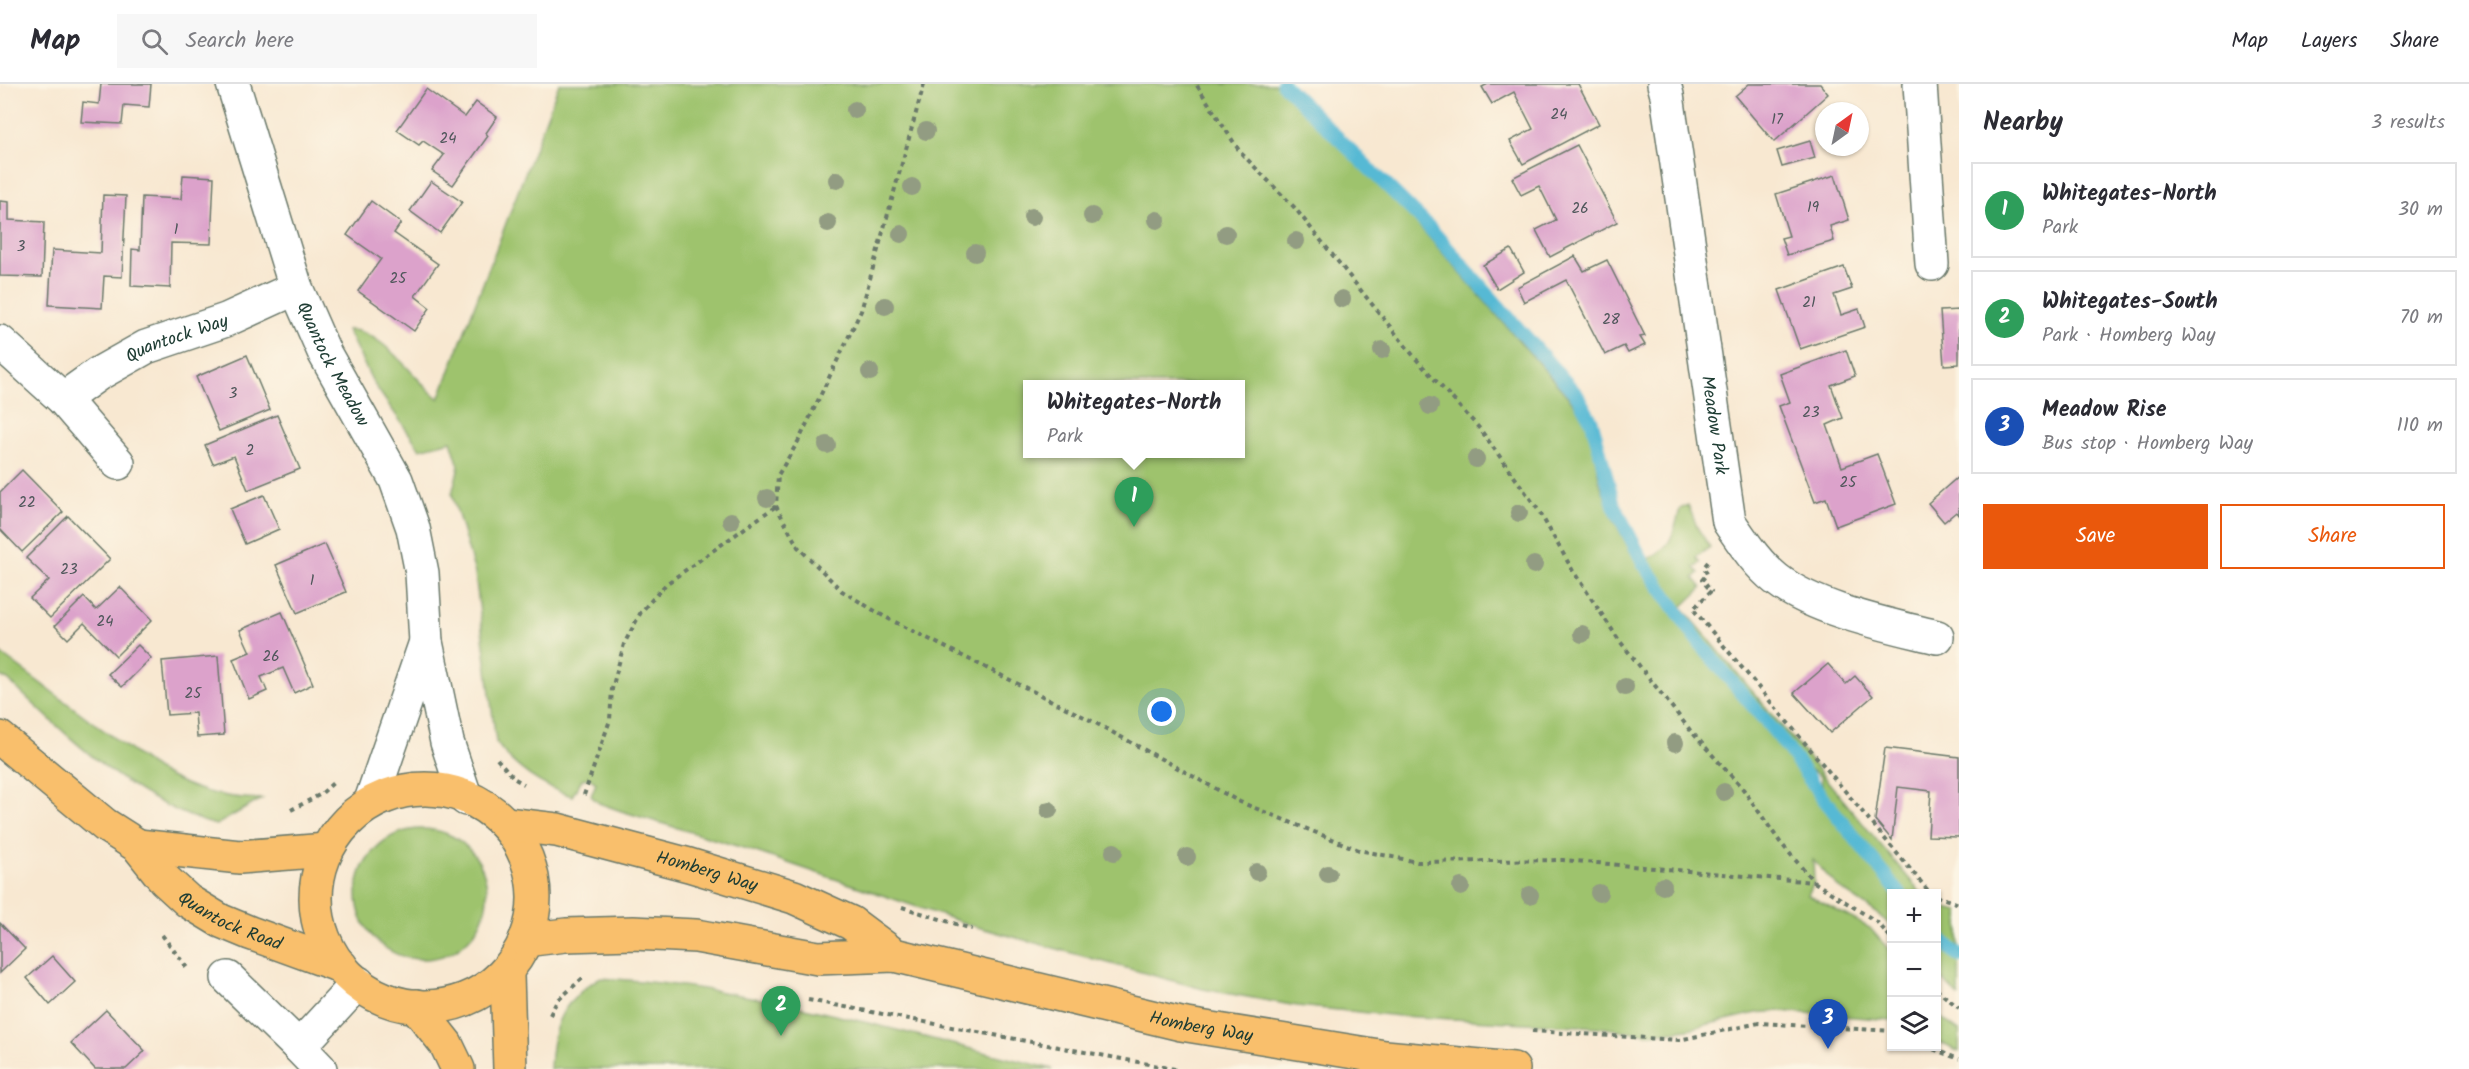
<!DOCTYPE html>
<meta charset="utf-8">
<style>
body{margin:0;font-family:Kalam,sans-serif;background:#f7f7f7;color:#2b2b33}
.controls{position:absolute;right:18px;bottom:18px;display:grid;overflow:hidden;border-radius:0px;box-shadow:0 2px 4px #0004}
.controls button{width:54px;height:54px;display:grid;place-items:center;padding:0;border:0;border-bottom:2px solid #e1e1e2;background:#fff;color:#2b2b33;font:30px sans-serif}
.compass{position:absolute;left:1815px;top:18px;width:54px;height:54px;border-radius:50%;background:#fff;box-shadow:0 2px 4px #0004;rotate:33deg}
.you{position:absolute;left:1162px;top:628px;width:21px;height:21px;margin:-15px;border:4px solid #fff;border-radius:50%;background:#1a73e8;box-shadow:0 0 0 9px #1a73e833}
.badge{display:grid;place-items:center;width:39px;height:39px;border-radius:50%;background:#ea580c;color:#fff;font-size:20px;font-weight:700}
.pin{position:absolute;translate:-50% -50px;filter:drop-shadow(0 2px 3px #0008)}
.pin::after{content:'';position:absolute;top:32px;width:21px;height:18px;background:inherit;clip-path:polygon(0 0,100% 0,50% 100%)}
.popup{position:absolute;left:1023px;top:296px;width:222px;height:78px;box-sizing:border-box;display:grid;place-content:center;border-radius:0px;background:#fff;filter:drop-shadow(0 2px 4px #0005);font-size:20px;white-space:nowrap;color:#7c7c81}
.popup b{font-size:22px;color:#2b2b33}
.popup::after{content:'';position:absolute;left:50%;top:100%;margin-left:-12px;border:12px solid transparent;border-top-color:#fff}
.list{margin:0;padding:0;list-style:none}
h2{display:flex;justify-content:space-between;align-items:center;height:78px;margin:0;padding:0 24px;font-size:26px}
h2 small{font-size:20px;font-weight:400;color:#7c7c81}
.list li{display:grid;grid-template-columns:39px 1fr auto;gap:18px;align-items:center;box-sizing:border-box;height:96px;margin:0 12px 12px;padding:0 12px;border:2px solid #e1e1e2;border-radius:0px}
.list b{display:block;font-size:22px;white-space:nowrap}
.list p{margin:0;font-size:20px;white-space:nowrap;color:#7c7c81}
.list em{font-size:20px;font-style:normal;color:#7c7c81}
.actions{display:flex;gap:12px;padding:18px 24px}
.actions a{flex:1;padding:14px 0;border:2px solid #ea580c;border-radius:0px;text-align:center;font-size:21px;color:#ea580c}
.actions .main{background:#ea580c;color:#fff}
.icon{flex:none;width:33px;height:33px;fill:none;stroke:currentColor;stroke-width:2;stroke-linecap:round;stroke-linejoin:round}
.map{position:relative;flex:none;width:1959px;height:985px;overflow:hidden}
header{display:flex;align-items:center;gap:36px;box-sizing:border-box;height:84px;padding:0 30px;background:#fff;border-bottom:2px solid #e1e1e2}
header strong{font-size:28px}
nav{display:flex;gap:33px;margin-inline-start:auto;font-size:21px}
.search{width:420px;height:54px;background:#f7f7f7;display:flex;align-items:center;gap:15px;box-sizing:border-box;padding:0 21px;border-radius:0px;color:#7c7c81;font-size:22px}
main{display:flex}
aside{flex:1;background:#fff}
.map>svg:first-child{display:block}
.green{fill:#9ec36d;stroke:#5e8050;stroke-width:1.5;fill-rule:evenodd}
.lines{fill:none;stroke-linecap:round;stroke-linejoin:round}
.stream{stroke:#56b9d4;stroke-width:14}
.building{fill:#dca2cb}
.minor-casing{stroke:#6b796b;stroke-width:36}
.major-casing{stroke:#6b796b;stroke-width:36}
.path{stroke:#6b796b;stroke-width:4;stroke-dasharray:4.5 4.5;stroke-linecap:butt}
.minor{stroke:#fff;stroke-width:33}
.major{stroke:#f9bf6c;stroke-width:33}
.tree{fill:#929c82}
.labels{text-anchor:middle;stroke-width:6;stroke-linejoin:round;paint-order:stroke}
.number-label{font-size:15px;fill:#4e565a}
.street-label{font-size:18px;fill:#1f3d34;stroke:#fcf5e5}
</style>
<header>
<strong>Map</strong>
<div class="search"><svg class="icon" aria-label="search" viewBox="0 0 24 24"><circle cx="10" cy="10" r="6"/><path d="M15 15l6 6"/></svg>Search here</div>
<nav><a>Map</a><a>Layers</a><a>Share</a></nav>
</header>
<main>
<div class="map">
<svg width="1959" height="985" viewBox="0 0 1959 985">
<rect width="100%" height="100%" fill="#fcf5e5"/>
<filter id="ink" filterUnits="userSpaceOnUse"><feTurbulence type="fractalNoise" baseFrequency=".0167" numOctaves="2"/><feDisplacementMap in="SourceGraphic" scale="12" xChannelSelector="R" yChannelSelector="G"/><feConvolveMatrix kernelMatrix="1 2 1 2 8 2 1 2 1" color-interpolation-filters="sRGB"/></filter>
<filter id="wash" filterUnits="userSpaceOnUse"><feTurbulence type="fractalNoise" baseFrequency=".008" numOctaves="4" result="noise"/><feDisplacementMap in="SourceGraphic" scale="24" xChannelSelector="R" yChannelSelector="G"/><feGaussianBlur stdDeviation="1.35" result="paint"/><feColorMatrix in="noise" values="0 0 0 0 0 0 0 0 0 0 0 0 0 0 0 0 0 1.4 0 .05"/><feComposite in="paint" operator="in"/></filter>
<g filter="url(#wash)">
<rect width="100%" height="100%" fill="#f8e8d1"/>
<g class="green">
<path d="M559,0H1277L1407,128L1576,322L1590,346L1600,399L1614,436L1631,468L1744,621L1775,656L1893,809L1891,842L1877,829L1839,804L1813,776L1814,798L1808,811L1870,844L1891,868V936L1780,927L1756,929L1688,945L1648,950L1598,943L1400,932L1297,922L1203,905L970,841L750,766L621,727L599,719L591,712L596,699L589,694L582,695L572,712C542,703 514,684 496,658L475,489L452,410L459,382L451,357L420,365L374,300L347,246C381,243 414,296 439,315ZM1028,300H1240V370H1028Z"/>
<path d="M1688,421L1698,445L1710,463L1696,473L1700,479L1694,483L1699,489L1694,494L1702,504L1682,523L1921,809H1906L1823,711L1821,693L1807,683L1701,557L1644,477C1673,463 1672,453 1680,425Z"/>
<path d="M0,569L157,686C194,707 220,714 262,715L216,741C132,718 70,654 8,596L0,592Z"/>
<circle cx="422" cy="810" r="65"/>
<polygon points="1936,822 1959,827 1959,867 1937,845"/>
<polygon points="1936,857 1959,878 1959,912 1937,891"/>
<path d="M599,894C753,902 904,950 1053,985H550C552,940 561,919 599,894Z"/>
<polygon points="1937,931 1959,947 1959,968 1937,957"/>
</g>
<g class="lines">
<g class="stream">
<polyline points="1283,0 1427,141 1577,311 1592,338 1614,421 1644,480 1701,561 1779,653 1823,714 1900,810"/>
<polyline points="1936,851 1959,872"/>
</g>
</g>
<g id="blocks">
<g class="building">
<polygon points="101,0 151,0 149,23 124,21 122,40 81,38 83,18 99,20"/>
<polygon points="1488,0 1578,0 1599,40 1523,80 1510,57 1533,45 1514,8 1492,20 1482,3"/>
<polygon points="1749,0 1820,0 1828,10 1774,58 1735,12"/>
<polygon points="426,5 465,33 476,18 497,33 486,49 488,52 453,101 432,87 444,71 423,57 419,61 397,46"/>
<polygon points="1810,57 1815,74 1782,83 1777,67"/>
<polygon points="1577,61 1617,138 1550,173 1536,146 1556,136 1539,102 1521,111 1512,94"/>
<polygon points="183,91 214,93 211,160 171,159 170,204 131,202 132,165 140,166 142,113 181,115"/>
<polygon points="1835,91 1849,136 1830,142 1834,157 1787,171 1781,154 1789,152 1776,110"/>
<polygon points="431,97 462,118 440,149 410,127"/>
<polygon points="103,111 126,112 122,193 104,192 102,224 49,221 52,166 101,169"/>
<polygon points="0,117 9,118 9,136 44,138 42,193 0,192"/>
<polygon points="371,117 401,139 394,149 438,180 415,212 430,224 414,247 358,207 381,175 347,151"/>
<polygon points="1511,165 1524,188 1497,205 1483,181"/>
<polygon points="1575,172 1584,187 1607,176 1645,252 1640,253 1645,261 1628,269 1624,262 1605,271 1566,196 1524,218 1517,203"/>
<polygon points="1844,183 1852,205 1834,211 1841,231 1859,225 1865,243 1800,265 1779,206"/>
<polygon points="1959,226 1959,280 1944,281 1940,227"/>
<polygon points="1846,266 1855,292 1831,301 1843,334 1827,341 1842,383 1877,370 1896,420 1836,442 1826,414 1815,418 1779,322 1790,318 1780,290"/>
<polygon points="247,271 270,326 219,347 196,293"/>
<polygon points="277,331 300,385 248,406 234,372 213,380 205,361"/>
<polygon points="22,386 63,428 22,468 0,445 0,408"/>
<polygon points="1959,392 1959,432 1956,428 1944,438 1928,419"/>
<polygon points="264,411 279,445 245,460 230,425"/>
<polygon points="68,432 110,475 50,534 30,514 49,496 26,474"/>
<polygon points="325,460 346,508 297,529 276,481"/>
<polygon points="120,503 152,536 116,572 84,539 68,555 55,542 84,513 96,526"/>
<polygon points="282,528 313,600 294,609 283,584 261,593 267,607 249,615 233,575 250,568 240,546"/>
<polygon points="138,561 151,574 122,603 108,590"/>
<polygon points="218,572 224,651 197,653 195,629 167,631 162,577"/>
<polygon points="1828,580 1846,600 1855,592 1873,612 1830,649 1794,609"/>
<polygon points="1885,664 1959,673 1959,753 1928,752 1931,707 1898,703 1892,756 1875,736"/>
<polygon points="0,839 25,865 0,889"/>
<polygon points="52,872 75,898 50,921 27,894"/>
<polygon points="106,926 145,967 126,985 95,985 71,959"/>
</g>
</g>
</g>
<g filter="url(#ink)">
<use href="#blocks" fill-opacity="0" stroke="#6b796b" stroke-width="1.5"/>
<g class="lines">
<g class="minor-casing">
<g id="minor">
<path id="s1" d="M233,0L296,204L325,270L396,396L413,444L422,489L426,558L447,658L466,715"/>
<path id="s2" d="M1664,0L1667,11L1729,438C1743,458 1756,479 1776,495C1815,526 1889,541 1937,553"/>
<polyline points="1920,0 1932,180"/>
<polyline points="0,258 63,315 118,379"/>
<path id="s3" d="M63,315L98,290L146,263L226,236L296,204"/>
<polyline points="371,717 426,558"/>
<polyline points="228,894 299,963 358,899"/>
<polyline points="299,963 320,985"/>
</g>
</g>
<g class="major-casing">
<g id="major">
<path id="s4" d="M0,654L105,741L138,762L165,796L188,817L221,837L250,849L341,882"/>
<circle cx="425" cy="814" r="109"/>
<path id="s5" d="M506,740L557,746L689,781L794,813L851,839L894,871"/>
<polyline points="138,762 240,773 326,766"/>
<path id="s6" d="M525,856L566,851L633,849L696,852L818,874L894,871L1181,940L1385,973L1513,985"/>
<polyline points="507,891 510,985"/>
<polyline points="416,922 446,960 458,985"/>
</g>
</g>
<g class="path">
<polyline points="924,0 861,227 799,356 778,391 776,422 798,463 842,507 885,533 1090,636 1240,718 1359,766 1417,778 1563,776 1814,798 1780,758 1743,705 1690,646 1619,556 1573,487 1539,427 1480,345 1416,275 1294,123 1240,68 1196,0"/>
<polyline points="1708,478 1704,483 1707,490 1702,496 1711,507 1693,525 1931,810"/>
<polyline points="497,675 515,695 524,700"/>
<polyline points="584,711 610,636 612,605 624,560 641,528 666,500 776,422"/>
<polyline points="291,726 321,710 333,699"/>
<polyline points="1814,798 1877,838 1892,855"/>
<polyline points="1936,812 1959,820"/>
<polyline points="902,823 972,845"/>
<polyline points="162,851 188,885"/>
<polyline points="1936,905 1959,924"/>
<polyline points="808,916 1175,985"/>
<polyline points="550,931 557,917 584,893"/>
<polyline points="1532,947 1679,956 1759,939 1892,947"/>
<polyline points="1925,962 1959,975"/>
</g>
<use href="#minor" class="minor"/>
<use href="#major" class="major"/>
</g>
<g class="tree">
<circle cx="855" cy="26" r="9"/>
<circle cx="926" cy="47" r="9"/>
<circle cx="837" cy="96" r="9"/>
<circle cx="912" cy="103" r="9"/>
<circle cx="1092" cy="132" r="9"/>
<circle cx="1032" cy="133" r="9"/>
<circle cx="1157" cy="136" r="9"/>
<circle cx="828" cy="139" r="9"/>
<circle cx="901" cy="150" r="9"/>
<circle cx="1226" cy="150" r="9"/>
<circle cx="1296" cy="157" r="9"/>
<circle cx="975" cy="169" r="9"/>
<circle cx="1342" cy="215" r="9"/>
<circle cx="885" cy="222" r="9"/>
<circle cx="1382" cy="266" r="9"/>
<circle cx="870" cy="288" r="9"/>
<circle cx="1430" cy="322" r="9"/>
<circle cx="827" cy="361" r="9"/>
<circle cx="1476" cy="375" r="9"/>
<circle cx="767" cy="414" r="9"/>
<circle cx="1519" cy="429" r="9"/>
<circle cx="731" cy="437" r="9"/>
<circle cx="1534" cy="481" r="9"/>
<circle cx="1582" cy="550" r="9"/>
<circle cx="1625" cy="603" r="9"/>
<circle cx="1675" cy="659" r="9"/>
<circle cx="1724" cy="708" r="9"/>
<circle cx="1049" cy="726" r="9"/>
<circle cx="1114" cy="768" r="9"/>
<circle cx="1187" cy="773" r="9"/>
<circle cx="1257" cy="788" r="9"/>
<circle cx="1328" cy="790" r="9"/>
<circle cx="1663" cy="802" r="9"/>
<circle cx="1461" cy="803" r="9"/>
<circle cx="1599" cy="809" r="9"/>
<circle cx="1530" cy="811" r="9"/>
</g>
</g>
<g class="labels">
<g class="number-label">
<text x="1559" y="35">24</text>
<text x="1777" y="40">17</text>
<text x="448" y="59">24</text>
<text x="1813" y="128">19</text>
<text x="1580" y="129">26</text>
<text x="176" y="150">1</text>
<text x="21" y="167">3</text>
<text x="398" y="199">25</text>
<text x="1809" y="223">21</text>
<text x="1611" y="240">28</text>
<text x="233" y="314">3</text>
<text x="1811" y="333">23</text>
<text x="250" y="371">2</text>
<text x="1848" y="403">25</text>
<text x="27" y="423">22</text>
<text x="69" y="490">23</text>
<text x="312" y="501">1</text>
<text x="105" y="542">24</text>
<text x="271" y="577">26</text>
<text x="193" y="614">25</text>
</g>
<g class="street-label">
<text dy="6" stroke="none"><textPath href="#s3" startOffset="130">Quantock Way</textPath></text>
<text dy="6" stroke="none"><textPath href="#s1" startOffset="298">Quantock Meadow</textPath></text>
<text dy="6" stroke="none"><textPath href="#s2" startOffset="345">Meadow Park</textPath></text>
<text dy="6" stroke="none"><textPath href="#s5" startOffset="207">Homberg Way</textPath></text>
<text dy="6" stroke="none"><textPath href="#s4" startOffset="297">Quantock Road</textPath></text>
<text dy="6" stroke="none"><textPath href="#s6" startOffset="687">Homberg Way</textPath></text>
</g>
</g>
</svg>
<div class="controls">
<button>+</button>
<button>−</button>
<button><svg class="icon" aria-label="layers" viewBox="0 0 24 24"><path d="M12 4l9 5-9 5-9-5zM3 14l9 5 9-5"/></svg></button>
</div>
<svg class="compass" viewBox="-18 -18 36 36"><path d="M0-13l5 13h-10z" fill="#e53935"/><path d="M0 13l5-13h-10z" fill="#7c7c81"/></svg>
<div class="you"></div>
<div class="pin badge" style="left:1134px;top:443px;background:#2e9e5b">1</div>
<div class="popup"><b>Whitegates-North</b>Park</div>
<div class="pin badge" style="left:781px;top:952px;background:#2e9e5b">2</div>
<div class="pin badge" style="left:1828px;top:965px;background:#1a4fb4">3</div>
</div>
<aside>
<h2>Nearby<small>3 results</small></h2>
<ul class="list">
<li><span class="badge" style="background:#2e9e5b">1</span><div><b>Whitegates-North</b><p>Park</p></div><em>30 m</em></li>
<li><span class="badge" style="background:#2e9e5b">2</span><div><b>Whitegates-South</b><p>Park · Homberg Way</p></div><em>70 m</em></li>
<li><span class="badge" style="background:#1a4fb4">3</span><div><b>Meadow Rise</b><p>Bus stop · Homberg Way</p></div><em>110 m</em></li>
</ul>
<div class="actions"><a class="main">Save</a><a>Share</a></div>
</aside>
</main>
